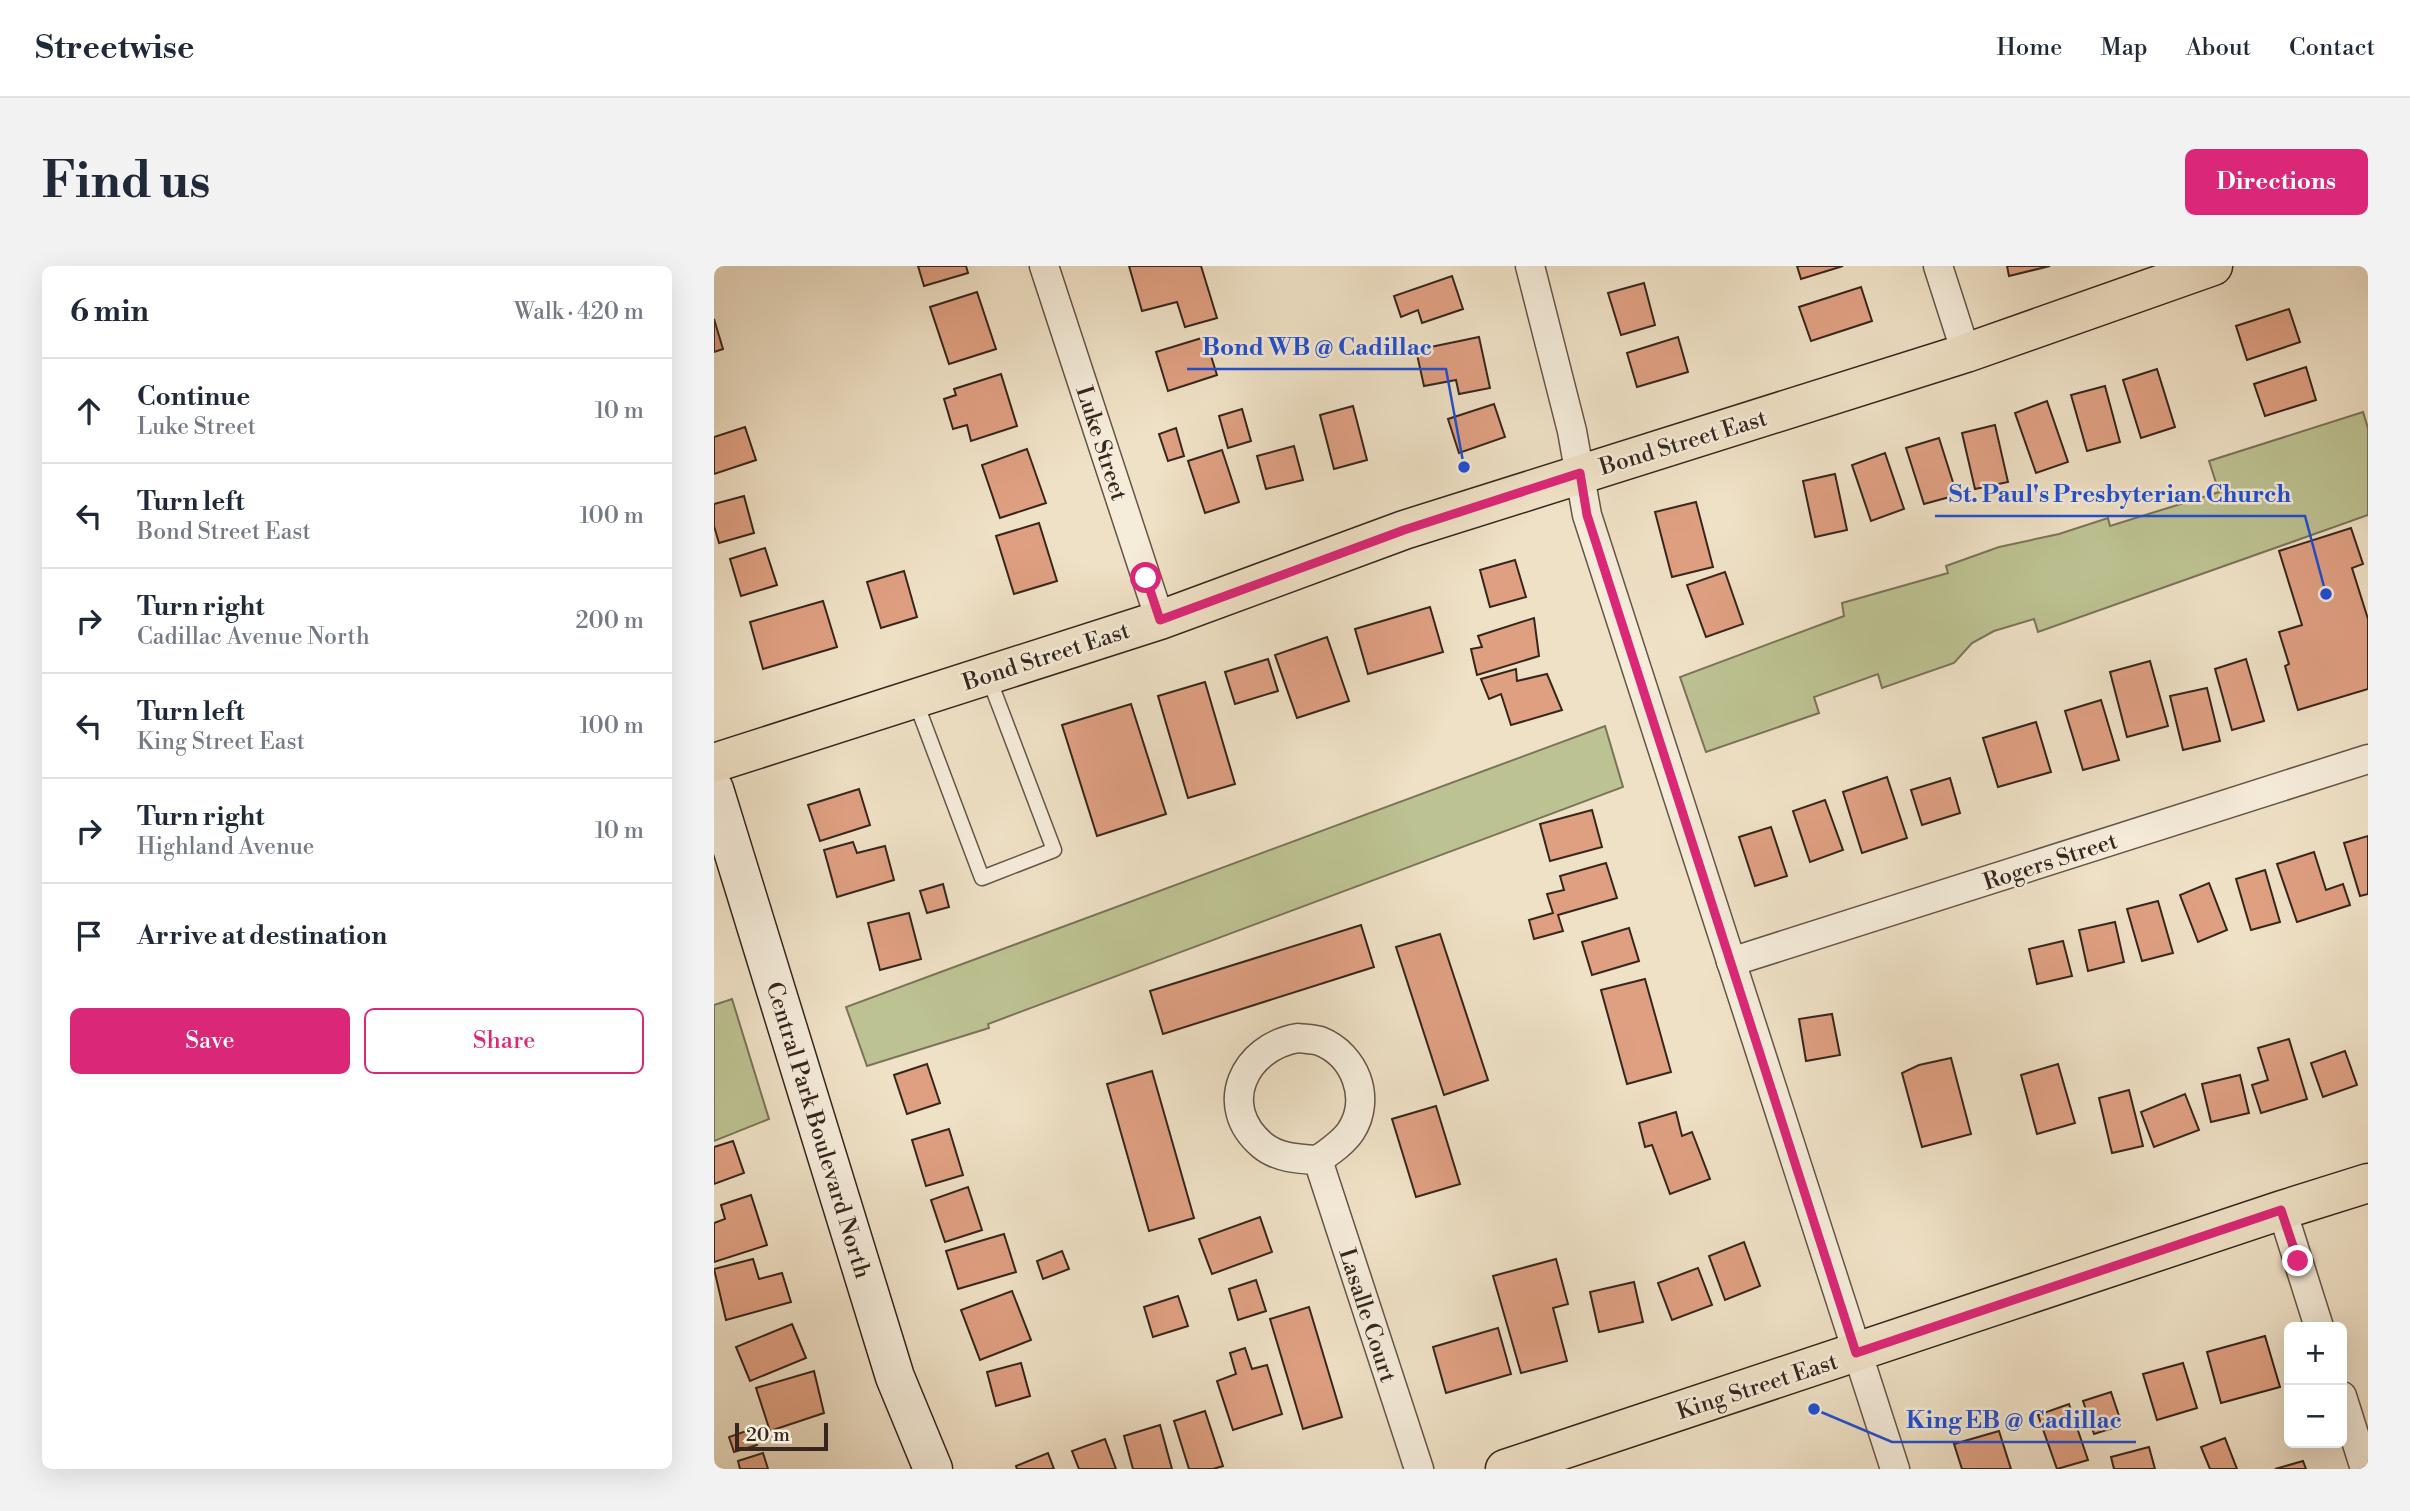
<!DOCTYPE html>
<meta charset="utf-8">
<style>
body{margin:0;font-family:"Libre Bodoni",serif;background:#f2f2f3;color:#1f2937}
.controls{position:absolute;right:21px;bottom:21px;display:grid;overflow:hidden;border-radius:10px;box-shadow:0 7px 28px #0002}
.controls button{width:63px;height:63px;display:grid;place-items:center;padding:0;border:0;border-bottom:2px solid #e0e1e3;background:#fff;color:#1f2937;font:35px sans-serif}
.scale{position:absolute;left:21px;bottom:18px;width:93px;box-sizing:border-box;padding-left:7px;border:4px solid #37261e;border-top:0;font-size:19px;line-height:24px;white-space:nowrap;color:#37261e;-webkit-text-stroke:5px #f5ecda;paint-order:stroke}
.stop{position:absolute;width:21px;height:21px;margin:-16px;border:5px solid #db2777;border-radius:50%;background:#fff}
.stop.end{background:#db2777;border-color:#fff;box-shadow:0 2px 7px #0008}
.list{margin:0;padding:0;list-style:none}
h2{display:flex;justify-content:space-between;align-items:center;height:91px;margin:0;padding:0 28px;font-size:30px}
h2 small{font-size:23px;font-weight:400;color:#747a83}
.list li{display:grid;grid-template-columns:46px 1fr auto;gap:21px;align-items:center;box-sizing:border-box;height:105px;padding:0 28px;border-top:2px solid #e0e1e3}
.list b{display:block;font-size:26px;white-space:nowrap}
.list p{margin:0;font-size:23px;white-space:nowrap;color:#747a83}
.list em{font-size:23px;font-style:normal;color:#747a83}
.actions{display:flex;gap:14px;padding:21px 28px}
.actions a{flex:1;padding:16px 0;border:2px solid #db2777;border-radius:10px;text-align:center;font-size:24px;color:#db2777}
.actions .main{background:#db2777;color:#fff}
.icon{flex:none;width:38px;height:38px;fill:none;stroke:currentColor;stroke-width:2;stroke-linecap:round;stroke-linejoin:round}
.map{position:relative;flex:none;width:1654px;height:1203px;overflow:hidden;border-radius:10px}
header{display:flex;align-items:center;gap:42px;box-sizing:border-box;height:98px;padding:0 35px;background:#fff;border-bottom:2px solid #e0e1e3}
header strong{font-size:33px}
nav{display:flex;gap:38px;margin-inline-start:auto;font-size:24px}
.intro{display:flex;align-items:center;justify-content:space-between;box-sizing:border-box;height:168px;padding:0 42px}
h1{margin:0;font-size:49px}
.button{padding:18px 32px;border-radius:10px;background:#db2777;color:#fff;font-size:24px;font-weight:700}
main{display:flex;gap:42px;padding:0 42px}
aside{flex:1;background:#fff;border-radius:10px;box-shadow:0 7px 28px #0002}
.map>svg:first-child{display:block}
.green{fill:#bdc292;stroke:#7a7458;stroke-width:2}
.building{fill:#dfa082;stroke:#37261e;stroke-width:2}
.lines{fill:none;stroke-linecap:round;stroke-linejoin:round}
.lane-casing{stroke:#655548;stroke-width:17}
.street-casing{stroke:#655548;stroke-width:31}
.secondary-casing{stroke:#37261e;stroke-width:41}
.primary-casing{stroke:#37261e;stroke-width:41}
.lane{stroke:#f5ecda;stroke-width:14}
.street{stroke:#f5ecda;stroke-width:28}
.secondary{stroke:#f5ecda;stroke-width:38}
.primary{stroke:#efe1c6;stroke-width:38}
.route{stroke:#db2777;stroke-width:9}
.labels{text-anchor:middle;stroke-width:5;stroke-linejoin:round;paint-order:stroke}
.street-label{font-size:23px;fill:#37261e;stroke:#f5ecda}
.leader{fill:none;stroke:#1d4ed8;stroke-width:2.5}
.callout-dot{fill:#1d4ed8;stroke:#f5ecda;stroke-width:2.5}
.callout-label{font-size:24px;text-anchor:middle;font-weight:bold;fill:#1d4ed8;stroke:#f5ecda;stroke-width:5;stroke-linejoin:round;paint-order:stroke}
</style>
<header>
<strong>Streetwise</strong>
<nav><a>Home</a><a>Map</a><a>About</a><a>Contact</a></nav>
</header>
<div class="intro"><h1>Find us</h1><a class="button">Directions</a></div>
<main>
<aside>
<h2>6 min<small>Walk · 420 m</small></h2>
<ul class="list">
<li><svg class="icon" aria-label="ahead" viewBox="0 0 24 24"><path d="M12 20V5M6 11l6-6 6 6"/></svg><div><b>Continue</b><p>Luke Street</p></div><em>10 m</em></li>
<li><svg class="icon" aria-label="left" viewBox="0 0 24 24"><path d="M17 20v-9H6M10 6l-5 5 5 5"/></svg><div><b>Turn left</b><p>Bond Street East</p></div><em>100 m</em></li>
<li><svg class="icon" aria-label="right" viewBox="0 0 24 24"><path d="M7 20v-9h11M14 6l5 5-5 5"/></svg><div><b>Turn right</b><p>Cadillac Avenue North</p></div><em>200 m</em></li>
<li><svg class="icon" aria-label="left" viewBox="0 0 24 24"><path d="M17 20v-9H6M10 6l-5 5 5 5"/></svg><div><b>Turn left</b><p>King Street East</p></div><em>100 m</em></li>
<li><svg class="icon" aria-label="right" viewBox="0 0 24 24"><path d="M7 20v-9h11M14 6l5 5-5 5"/></svg><div><b>Turn right</b><p>Highland Avenue</p></div><em>10 m</em></li>
<li><svg class="icon" aria-label="arrive" viewBox="0 0 24 24"><path d="M6 21V4h12l-3 4 3 4H6"/></svg><div><b>Arrive at destination</b></div></li>
</ul>
<div class="actions"><a class="main">Save</a><a>Share</a></div>
</aside>
<div class="map">
<svg width="1654" height="1203" viewBox="0 0 1654 1203">
<rect width="100%" height="100%" fill="#efe1c6"/>
<filter id="stains"><feTurbulence type="fractalNoise" baseFrequency=".00286" numOctaves="4"/><feColorMatrix values="0 0 0 0 .2 0 0 0 0 .09 0 0 0 0 .02 0 0 0 .5 -.17"/></filter>
<radialGradient id="worn" r=".72"><stop offset=".6" stop-color="#630" stop-opacity="0"/><stop offset="1" stop-color="#630" stop-opacity=".3"/></radialGradient>
<g class="green">
<polygon points="1649,146 1654,162 1654,249 1324,366 1320,353 1280,365 1258,377 1240,397 1168,422 1164,408 1100,431 1105,447 992,486 966,411 1130,350 1128,337 1234,307 1232,300 1285,281 1345,268 1394,252 1396,260 1505,226 1495,195"/>
<polygon points="891,460 909,521 274,758 275,762 153,800 132,741"/>
<polygon points="18,733 55,853 0,875 0,739"/>
</g>
<g class="building">
<polygon points="204,0 252,0 254,7 210,20"/>
<polygon points="415,0 487,0 503,52 471,61 463,36 428,45"/>
<polygon points="1083,0 1129,0 1087,13"/>
<polygon points="1293,0 1336,0 1295,10"/>
<polygon points="738,10 749,43 708,57 704,44 687,51 680,30"/>
<polygon points="930,17 941,59 907,69 894,27"/>
<polygon points="1147,21 1158,55 1097,75 1085,41"/>
<polygon points="263,26 282,83 235,98 216,41"/>
<polygon points="1575,43 1586,76 1533,94 1522,60"/>
<polygon points="0,53 9,83 0,86"/>
<polygon points="491,71 503,109 454,125 442,86"/>
<polygon points="765,71 776,122 745,128 742,114 710,120 702,84"/>
<polygon points="964,71 974,106 923,121 913,87"/>
<polygon points="1592,101 1602,134 1551,150 1540,118"/>
<polygon points="1443,103 1461,161 1427,172 1409,114"/>
<polygon points="287,108 303,160 257,175 253,159 239,163 230,133 242,129 240,123"/>
<polygon points="1391,120 1406,176 1373,185 1357,129"/>
<polygon points="1333,135 1354,196 1322,207 1301,147"/>
<polygon points="780,138 791,171 745,187 734,153"/>
<polygon points="639,140 653,194 620,203 606,149"/>
<polygon points="528,143 537,175 514,182 505,150"/>
<polygon points="1281,159 1294,216 1261,223 1248,167"/>
<polygon points="31,161 42,194 0,208 0,171"/>
<polygon points="462,162 470,190 454,195 445,168"/>
<polygon points="1225,172 1243,229 1210,238 1192,182"/>
<polygon points="580,180 589,214 552,223 543,190"/>
<polygon points="313,183 332,237 286,252 268,199"/>
<polygon points="508,184 525,236 491,247 474,195"/>
<polygon points="1171,187 1190,243 1157,255 1138,199"/>
<polygon points="1121,208 1133,264 1101,271 1089,215"/>
<polygon points="30,230 40,267 5,277 0,260 0,238"/>
<polygon points="982,236 999,301 958,311 941,246"/>
<polygon points="325,257 343,315 300,328 282,270"/>
<polygon points="1637,262 1649,298 1638,302 1654,353 1654,423 1584,444 1571,400 1575,398 1565,366 1588,359 1565,285"/>
<polygon points="51,282 63,319 27,330 16,293"/>
<polygon points="801,294 812,331 776,341 766,304"/>
<polygon points="190,305 203,351 167,362 153,316"/>
<polygon points="1011,306 1029,358 992,371 973,319"/>
<polygon points="109,335 123,381 49,403 36,356"/>
<polygon points="716,341 729,386 654,408 641,363"/>
<polygon points="820,352 825,390 763,409 757,383 768,381 764,370"/>
<polygon points="613,371 635,435 583,452 561,389"/>
<polygon points="554,393 564,425 521,438 511,406"/>
<polygon points="1532,393 1550,455 1518,464 1501,403"/>
<polygon points="1436,395 1454,460 1413,471 1396,406"/>
<polygon points="802,403 803,415 833,408 848,444 797,459 787,428 775,433 767,413"/>
<polygon points="491,416 521,518 474,532 444,430"/>
<polygon points="1493,422 1506,475 1469,484 1456,430"/>
<polygon points="1387,434 1405,494 1369,504 1351,445"/>
<polygon points="417,438 452,548 383,570 348,459"/>
<polygon points="1322,456 1337,506 1284,521 1269,472"/>
<polygon points="1173,511 1193,572 1148,587 1129,526"/>
<polygon points="1236,512 1246,547 1208,559 1197,524"/>
<polygon points="145,523 156,559 106,575 94,539"/>
<polygon points="1111,534 1129,584 1096,596 1079,545"/>
<polygon points="878,544 888,581 836,595 826,558"/>
<polygon points="1057,561 1073,610 1041,620 1025,571"/>
<polygon points="1654,570 1654,628 1646,630 1630,577"/>
<polygon points="139,576 143,587 171,580 180,614 123,631 110,584"/>
<polygon points="1600,586 1612,624 1629,618 1636,639 1583,656 1563,598"/>
<polygon points="892,597 903,632 844,649 849,665 820,673 815,654 839,647 833,628 850,624 846,610"/>
<polygon points="1551,604 1566,656 1537,664 1522,613"/>
<polygon points="1495,617 1513,664 1484,676 1466,629"/>
<polygon points="229,618 235,641 213,647 206,625"/>
<polygon points="1444,635 1459,687 1428,695 1413,643"/>
<polygon points="195,647 207,693 166,704 154,657"/>
<polygon points="1401,656 1410,696 1374,705 1365,664"/>
<polygon points="647,659 660,701 449,768 436,725"/>
<polygon points="915,662 925,695 878,709 868,676"/>
<polygon points="726,668 774,814 730,829 682,681"/>
<polygon points="1349,675 1358,710 1323,718 1315,683"/>
<polygon points="931,713 957,806 913,818 887,724"/>
<polygon points="1118,748 1126,789 1092,795 1085,753"/>
<polygon points="1575,773 1593,833 1547,847 1538,819 1554,814 1544,782"/>
<polygon points="1631,785 1643,819 1609,831 1597,797"/>
<polygon points="1237,792 1257,868 1208,881 1188,807 1205,799"/>
<polygon points="213,798 226,837 193,848 180,809"/>
<polygon points="1344,798 1361,857 1323,868 1307,809"/>
<polygon points="438,805 480,952 435,965 393,818"/>
<polygon points="1526,809 1535,847 1497,856 1488,818"/>
<polygon points="1415,824 1429,880 1398,887 1385,832"/>
<polygon points="1471,828 1485,864 1440,881 1427,846"/>
<polygon points="722,840 746,918 702,931 678,853"/>
<polygon points="962,846 968,870 978,866 996,913 956,928 938,879 931,881 925,857"/>
<polygon points="235,863 249,909 212,920 198,874"/>
<polygon points="19,875 30,907 0,918 0,881"/>
<polygon points="254,921 268,964 231,976 217,934"/>
<polygon points="37,929 53,979 0,996 0,957 11,953 7,939"/>
<polygon points="546,951 558,986 498,1008 485,973"/>
<polygon points="290,968 302,1006 244,1023 232,985"/>
<polygon points="1030,976 1046,1020 1011,1034 995,990"/>
<polygon points="348,985 355,1003 329,1013 323,995"/>
<polygon points="39,993 45,1013 68,1007 77,1036 12,1054 0,1003"/>
<polygon points="842,993 854,1038 839,1042 853,1095 807,1107 779,1010"/>
<polygon points="984,1002 998,1039 958,1054 944,1017"/>
<polygon points="542,1014 552,1045 524,1054 515,1023"/>
<polygon points="920,1016 929,1056 885,1066 876,1026"/>
<polygon points="298,1025 317,1074 266,1094 247,1044"/>
<polygon points="464,1030 474,1060 439,1071 430,1041"/>
<polygon points="595,1041 628,1151 589,1163 556,1053"/>
<polygon points="78,1058 92,1092 36,1115 22,1081"/>
<polygon points="784,1062 797,1108 732,1127 719,1081"/>
<polygon points="1551,1070 1566,1121 1507,1137 1493,1086"/>
<polygon points="531,1082 538,1103 553,1099 568,1148 519,1164 503,1115 522,1108 516,1087"/>
<polygon points="307,1097 316,1130 282,1140 273,1106"/>
<polygon points="1469,1097 1483,1142 1443,1154 1429,1108"/>
<polygon points="100,1105 110,1147 56,1165 42,1122"/>
<polygon points="1397,1126 1408,1159 1380,1168 1369,1135"/>
<polygon points="1355,1138 1374,1194 1343,1203 1324,1149"/>
<polygon points="491,1145 509,1200 499,1203 475,1203 460,1155"/>
<polygon points="446,1159 458,1203 419,1203 410,1170"/>
<polygon points="38,1163 43,1179 20,1186 15,1171"/>
<polygon points="1285,1165 1297,1203 1248,1203 1240,1178"/>
<polygon points="1511,1172 1523,1203 1496,1203 1487,1181"/>
<polygon points="391,1173 402,1203 365,1203 358,1185"/>
<polygon points="1435,1181 1441,1203 1400,1203 1397,1191"/>
<polygon points="49,1187 54,1203 26,1203 24,1195"/>
<polygon points="334,1187 340,1203 303,1203 302,1200"/>
<polygon points="1589,1195 1592,1203 1561,1203"/>
</g>
<g class="lines">
<g class="lane-casing">
<polyline id="lane" points="201,434 268,612 340,584 274,410"/>
</g>
<g class="street-casing">
<g id="street">
<polyline points="330,0 446,354"/>
<polyline points="816,0 858,165 873,249 1181,1203"/>
<polyline points="1224,0 1252,87"/>
<polyline points="1017,696 1654,493"/>
<path d="M584,772C591,773 599,773 606,775C641,789 658,832 637,865C629,877 615,886 604,894C585,893 563,892 548,879C502,840 530,781 584,772Z"/>
<polyline points="604,894 705,1203"/>
<polyline points="1568,944 1605,1061"/>
<polyline points="1628,1130 1651,1203"/>
</g>
</g>
<g class="secondary-casing">
<polyline id="secondary" points="0,523 181,1111 219,1203"/>
</g>
<g class="primary-casing">
<g id="primary">
<polyline points="0,497 446,354 690,264 1252,87 1499,0"/>
<polyline points="791,1203 1568,944 1654,917"/>
</g>
</g>
<use href="#lane" class="lane"/>
<use href="#street" class="street"/>
<use href="#secondary" class="secondary"/>
<use href="#primary" class="primary"/>
</g>
<g class="lines">
<polyline class="route" points="432,312 446,354 690,264 866,207 873,249 1142,1087 1567,944 1584,995"/>
</g>
<g class="labels">
<g class="street-label">
<text transform="translate(969 176) rotate(-17)" y="8">Bond Street East</text>
<text transform="translate(388 177) rotate(72)" y="8">Luke Street</text>
<text transform="translate(332 390) rotate(-18)" y="8">Bond Street East</text>
<text transform="translate(1336 595) rotate(-18)" y="8">Rogers Street</text>
<text transform="translate(105 864) rotate(73)" y="8">Central Park Boulevard North</text>
<text transform="translate(654 1049) rotate(72)" y="8">Lasalle Court</text>
<text transform="translate(1043 1120) rotate(-18)" y="8">King Street East</text>
</g>
</g>
<path class="leader" d="M750 201L732 103H473M1612 328L1591 250H1221M1100 1143L1178 1176H1422"/>
<g class="callout-dot">
<circle cx="750" cy="201" r="7"/>
<circle cx="1612" cy="328" r="7"/>
<circle cx="1100" cy="1143" r="7"/>
</g>
<g class="callout-label">
<text x="603" y="89">Bond WB @ Cadillac</text>
<text x="1406" y="236">St. Paul's Presbyterian Church</text>
<text x="1300" y="1162">King EB @ Cadillac</text>
</g>
<rect width="100%" height="100%" filter="url(#stains)"/>
<rect width="100%" height="100%" fill="url(#worn)"/>
</svg>
<div class="controls">
<button>+</button>
<button>−</button>
</div>
<div class="scale">20 m</div>
<div class="stop" style="left:432px;top:312px"></div>
<div class="stop end" style="left:1584px;top:995px"></div>
</div>
</main>
